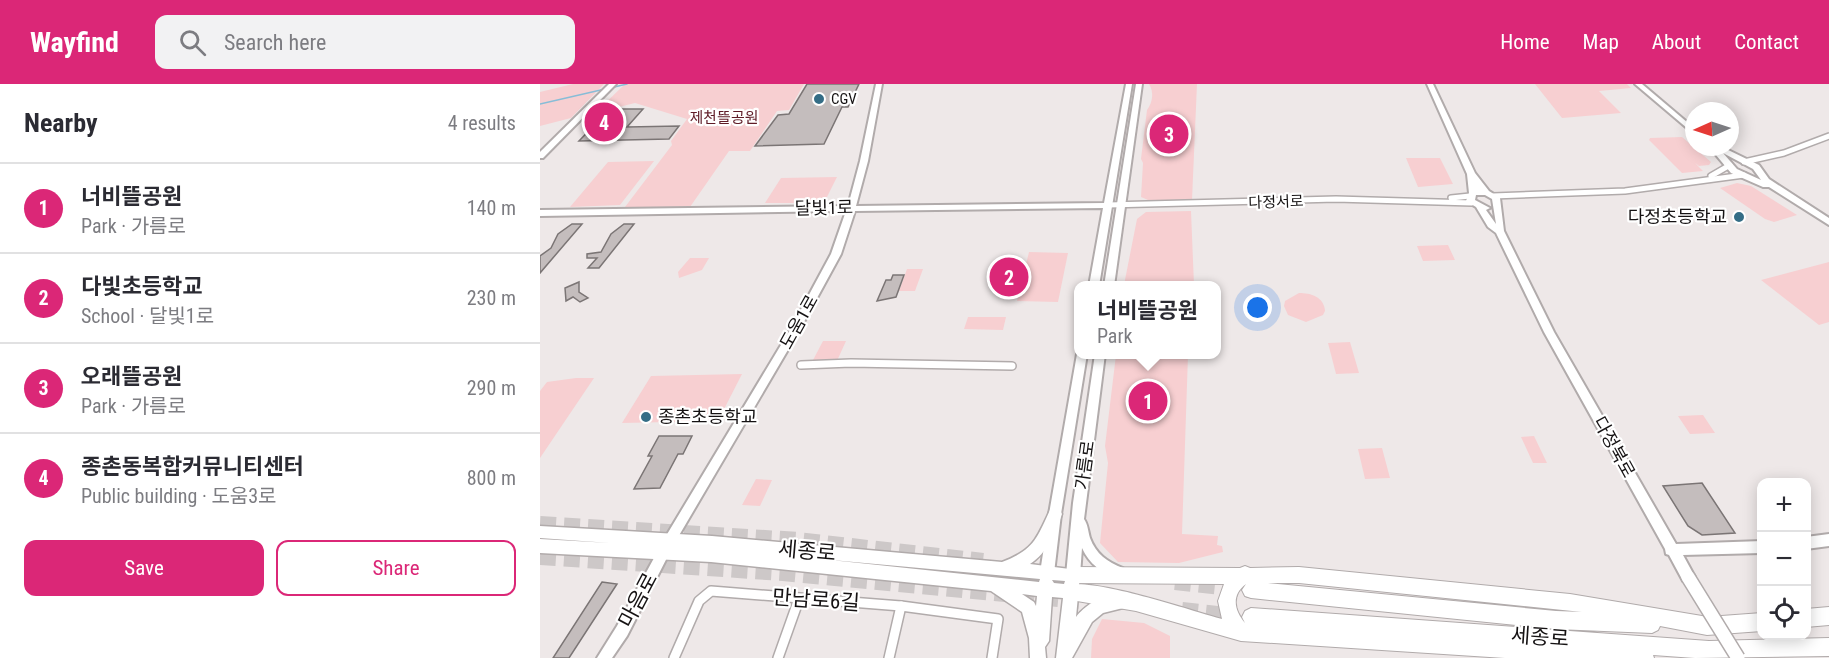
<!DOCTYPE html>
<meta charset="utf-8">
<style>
body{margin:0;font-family:"Roboto Condensed","Noto Sans KR",sans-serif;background:#f2f2f3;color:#2b2b33}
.controls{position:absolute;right:18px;bottom:18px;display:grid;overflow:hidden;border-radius:12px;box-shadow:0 3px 15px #0003}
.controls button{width:54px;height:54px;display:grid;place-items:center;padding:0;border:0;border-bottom:2px solid #e1e1e2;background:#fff;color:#2b2b33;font:30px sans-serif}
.compass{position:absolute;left:1145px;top:18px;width:54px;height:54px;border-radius:50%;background:#fff;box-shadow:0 3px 15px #0003;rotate:267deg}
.you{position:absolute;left:718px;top:224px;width:21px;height:21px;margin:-15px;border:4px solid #fff;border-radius:50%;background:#1a73e8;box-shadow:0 0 0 9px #1a73e833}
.badge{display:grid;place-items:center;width:39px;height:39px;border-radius:50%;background:#db2777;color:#fff;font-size:20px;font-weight:700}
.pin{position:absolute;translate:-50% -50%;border:3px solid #fff;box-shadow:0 2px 6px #0006}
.popup{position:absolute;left:534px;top:197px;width:147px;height:78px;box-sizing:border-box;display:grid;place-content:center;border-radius:12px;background:#fff;filter:drop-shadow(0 2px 4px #0005);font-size:20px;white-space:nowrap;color:#7c7c81}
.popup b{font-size:22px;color:#2b2b33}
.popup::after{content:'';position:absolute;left:50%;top:100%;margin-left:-12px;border:12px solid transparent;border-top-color:#fff}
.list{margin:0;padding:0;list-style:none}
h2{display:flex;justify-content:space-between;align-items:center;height:78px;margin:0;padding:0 24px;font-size:26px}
h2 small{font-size:20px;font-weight:400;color:#7c7c81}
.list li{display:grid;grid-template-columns:39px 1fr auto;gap:18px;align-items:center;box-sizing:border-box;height:90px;padding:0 24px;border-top:2px solid #e1e1e2}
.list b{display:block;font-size:22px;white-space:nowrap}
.list p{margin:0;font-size:20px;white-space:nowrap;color:#7c7c81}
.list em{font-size:20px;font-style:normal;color:#7c7c81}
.actions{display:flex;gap:12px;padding:18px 24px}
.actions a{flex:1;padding:14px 0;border:2px solid #db2777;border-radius:12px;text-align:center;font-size:21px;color:#db2777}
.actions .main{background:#db2777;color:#fff}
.icon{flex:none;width:33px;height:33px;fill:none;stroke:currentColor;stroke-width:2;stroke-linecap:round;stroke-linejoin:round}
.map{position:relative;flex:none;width:1289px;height:574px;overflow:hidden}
header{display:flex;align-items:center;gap:36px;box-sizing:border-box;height:84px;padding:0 30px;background:#db2777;color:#fff}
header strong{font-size:28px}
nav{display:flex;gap:33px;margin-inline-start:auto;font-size:21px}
.search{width:420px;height:54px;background:#f2f2f3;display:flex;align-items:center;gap:15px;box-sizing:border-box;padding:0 21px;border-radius:12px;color:#7c7c81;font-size:22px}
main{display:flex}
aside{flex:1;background:#fff}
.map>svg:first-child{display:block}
.green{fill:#f7cfd1}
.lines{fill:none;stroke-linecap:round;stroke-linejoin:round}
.stream{stroke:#87bdd7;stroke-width:1.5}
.building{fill:#c4bdbd;stroke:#7b7575;stroke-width:1.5}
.highway-tunnel{stroke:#cdc8c8;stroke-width:16;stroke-dasharray:16 8;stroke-linecap:butt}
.street-far2-casing{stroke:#b1abab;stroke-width:8}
.street-far1-casing{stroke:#b1abab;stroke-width:10}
.street-casing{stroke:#b1abab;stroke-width:12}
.secondary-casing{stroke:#b1abab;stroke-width:4}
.primary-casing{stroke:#b1abab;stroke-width:3}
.highway-casing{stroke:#b1abab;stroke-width:2}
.street-far2{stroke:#fff;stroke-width:5}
.street-far1{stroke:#fff;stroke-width:7}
.street{stroke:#fff;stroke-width:9}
.secondary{fill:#fff;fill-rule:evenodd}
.primary{fill:#fff;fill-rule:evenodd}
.highway{fill:#fff;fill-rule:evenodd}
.secondary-bridge-casing{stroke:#b1abab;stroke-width:16;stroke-linecap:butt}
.secondary-bridge{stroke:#fff;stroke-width:13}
.poi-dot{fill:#346d86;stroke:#fff;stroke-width:2}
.labels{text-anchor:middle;stroke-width:4.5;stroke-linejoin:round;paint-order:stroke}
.far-poi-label{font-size:15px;fill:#151213;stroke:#fff;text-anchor:start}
.far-park-label{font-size:15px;fill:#5f1c27;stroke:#fff}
.far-street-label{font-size:15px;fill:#151213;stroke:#fff}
.street-label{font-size:18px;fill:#151213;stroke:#fff}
.poi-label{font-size:18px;fill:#151213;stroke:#fff;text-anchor:end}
.near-street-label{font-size:21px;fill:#151213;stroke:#fff}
</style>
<header>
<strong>Wayfind</strong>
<div class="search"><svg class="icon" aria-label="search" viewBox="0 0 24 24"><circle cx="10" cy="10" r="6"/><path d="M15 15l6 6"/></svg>Search here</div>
<nav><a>Home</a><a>Map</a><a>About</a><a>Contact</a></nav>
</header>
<main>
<aside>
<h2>Nearby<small>4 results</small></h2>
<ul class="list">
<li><span class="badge">1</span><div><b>너비뜰공원</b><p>Park · 가름로</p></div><em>140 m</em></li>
<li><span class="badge">2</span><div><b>다빛초등학교</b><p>School · 달빛1로</p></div><em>230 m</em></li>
<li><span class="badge">3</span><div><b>오래뜰공원</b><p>Park · 가름로</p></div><em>290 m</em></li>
<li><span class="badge">4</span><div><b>종촌동복합커뮤니티센터</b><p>Public building · 도움3로</p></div><em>800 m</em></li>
</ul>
<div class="actions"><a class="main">Save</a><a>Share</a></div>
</aside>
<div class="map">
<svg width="1289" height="574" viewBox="0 0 1289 574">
<rect width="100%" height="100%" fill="#eee8e8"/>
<g class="green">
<polygon points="33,0 64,0 31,34 0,42 0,8"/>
<polygon points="85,0 264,0 249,26 237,27 210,67 189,67 150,123 85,123 132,61 131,57 147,35 95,19 55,29"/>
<path d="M609,0H657L652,116H608L601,113L603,79L601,75L607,26C613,18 614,8 609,0Z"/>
<polygon points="995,0 1087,0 1091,4 1059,7 1081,29 1022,34"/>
<polygon points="1142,53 1171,78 1169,81 1159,82 1155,79 1163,87 1142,89 1109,56 1110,54"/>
<polygon points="866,74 900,74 913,100 878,103"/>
<polygon points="114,77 80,121 30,123 68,78"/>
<polygon points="297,93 284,119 225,119 241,94"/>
<polygon points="1197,99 1211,102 1257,131 1234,138 1225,135 1180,104"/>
<polygon points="651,127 654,201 584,201 597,135 606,128"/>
<polygon points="908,161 915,176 883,177 877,162"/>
<polygon points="489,168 528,169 518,218 477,217"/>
<polygon points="150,174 169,174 162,186 139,194 138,188"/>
<polygon points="1289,178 1289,238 1279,241 1221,196"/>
<polygon points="367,185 383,185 375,207 359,207"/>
<path d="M759,209C771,209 784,213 785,227L783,231L766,238L748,231L744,222L745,217Z"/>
<polygon points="428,233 466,233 463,246 424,245"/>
<polygon points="283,257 306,257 296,279 272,278"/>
<polygon points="810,258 819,289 796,290 788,259"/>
<polygon points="576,271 648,271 642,450 678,452 677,461 682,462 683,468 639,479 578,478 560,459 568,379 565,362"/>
<polygon points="202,290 178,337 82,339 111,292"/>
<polygon points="36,294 54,294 0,374 0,307 7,298"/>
<polygon points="1163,331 1175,349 1150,350 1138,332"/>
<polygon points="994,352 1007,379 993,379 981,353"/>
<polygon points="842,364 850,394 825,395 818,365"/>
<polygon points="216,395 232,396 220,422 202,421"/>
<polygon points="562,535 604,539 630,552 630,574 551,574 552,555"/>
</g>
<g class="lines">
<g class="stream">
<polyline points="70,4 87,0"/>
<polyline points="0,20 65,5"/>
</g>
</g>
<g class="building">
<polygon points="267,0 319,0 308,23 302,23 284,60 215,62 238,31 249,30"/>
<polygon points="77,25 103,25 87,43 139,42 129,55 39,57 67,28"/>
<polygon points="32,140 42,140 0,189 0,172 11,164 18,150"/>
<polygon points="84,140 94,140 59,184 48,184 57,174 47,174 47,170 61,168 71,150"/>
<polygon points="353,191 364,191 356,213 337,217 346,196 351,196"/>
<polygon points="39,198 39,208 48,214 40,218 33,213 26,217 25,204"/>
<polygon points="119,352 152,352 143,370 138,370 120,404 94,405 112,372 108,372"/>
<polygon points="1162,399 1195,449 1162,451 1148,442 1123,402"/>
<polygon points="62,498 77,500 29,574 13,574"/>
</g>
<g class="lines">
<g class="highway-tunnel">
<polyline points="0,440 258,456 443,477"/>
<polyline points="0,473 243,489 539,517"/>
<polyline points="635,498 711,506"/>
<polyline points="642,526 697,532"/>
</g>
<g class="street-far2-casing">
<g id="street-far2">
<polyline points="1204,78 1244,69 1289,52"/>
<polyline points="1171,92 1190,81"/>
<polyline points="953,112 1085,107 1204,91"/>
<polyline points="911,114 930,112"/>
<polyline points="568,121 796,115 932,119"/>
</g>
</g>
<g class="street-far1-casing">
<polyline id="street-far1" points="261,281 311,279 472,282"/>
</g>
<g class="street-casing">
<g id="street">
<polyline points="134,574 159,517 171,507 361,522 458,535 452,574"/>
<polyline points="238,574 259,515"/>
<polyline points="349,574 361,522"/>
</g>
</g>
<g class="secondary-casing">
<g id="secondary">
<polygon points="69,0 76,0 3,74 0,74 0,68"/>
<polygon points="336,0 342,0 328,77 316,122 564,119 586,0 592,0 559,202 549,202 563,124 315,127 301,170 259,247 134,460 87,552 72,574 57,574 77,542 126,452 250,246 291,170 306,127 0,132 0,126 308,122 320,77"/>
<polygon points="596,0 602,0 574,202 564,202"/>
<path d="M887,0H893L935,89L949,107L960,114L964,147L1014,248L1136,460L1222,457V469L1143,471L1155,493L1153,497L1148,499L1143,497L1129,471L1126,470L1125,465L1004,248L956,149L948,143L936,123L926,117L929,109L927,90ZM936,111H945L952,115L956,140L946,126L950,124L935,116Z"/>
<polygon points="1095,0 1102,0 1154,44 1154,50"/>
<path d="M1172,63H1182L1219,81L1229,95L1289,134V141L1229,103H1223L1191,89L1176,71L1177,69H1183ZM1183,69L1213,85L1221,96L1197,85Z"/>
<polygon points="539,267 539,270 547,270 521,430 514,489 512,493 507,495 502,493 500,489 509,430 537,270"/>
<path d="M555,270H565L544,435C548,441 548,447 550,454C556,470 567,478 583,484L585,488L583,492L578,494C561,488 550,481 542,464L540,491L538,495L533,497L528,495L526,491L533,419Z"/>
<polygon points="1289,450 1289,462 1266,465 1266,453"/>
</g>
</g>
<g class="primary-casing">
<path id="primary" d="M515,424L520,426L522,430C515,450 508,468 490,480L538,486L540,491L536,533C546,520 567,507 583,514L586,519L583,524L563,529L552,538L532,574H516L523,514L512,513L509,557L505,563L506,574H490L489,554L482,528L451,507L171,478L0,469V455L70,459L0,454V442L172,452L462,478C494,466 497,454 510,426ZM281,475L500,495L499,498ZM512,496L525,497L524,500L514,499ZM482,510L497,512L496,522L494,518Z"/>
</g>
<g class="highway-casing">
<g id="highway">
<path d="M705,482L710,484L759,483L1030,510L1168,533L1222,529V547L1167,551L1120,542L1118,546L1112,549L1016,545L711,514L705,512L702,506L706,500C691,511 694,526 705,539L702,533L705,527L711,524L1169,557L1289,554V572L1155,574L1113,571L1114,574H965L701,557L596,527L531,516L525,514L522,508L525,502C550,492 652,527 682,535L678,517L684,500L533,499L527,497L525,491L527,485L533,483L700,484ZM728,499H759L1042,528L1016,527Z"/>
<polygon points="1289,523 1289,541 1266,543 1266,525"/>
</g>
</g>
<use href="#street-far2" class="street-far2"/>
<use href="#street-far1" class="street-far1"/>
<use href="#street" class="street"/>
<use href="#secondary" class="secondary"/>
<use href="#primary" class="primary"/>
<use href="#highway" class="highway"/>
<g class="secondary-bridge-casing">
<polyline id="secondary-bridge" points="1148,493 1198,574"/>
</g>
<use href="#secondary-bridge" class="secondary-bridge"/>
</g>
<g class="poi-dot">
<circle cx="279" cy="15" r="6"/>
<circle cx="1199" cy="133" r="6"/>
<circle cx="106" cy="333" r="6"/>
</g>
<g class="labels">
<g class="far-poi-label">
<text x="291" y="20">CGV</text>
</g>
<g class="far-park-label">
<text x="184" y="39">제천뜰공원</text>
</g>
<g class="far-street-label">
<text transform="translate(736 118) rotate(-2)" y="5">다정서로</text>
</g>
<g class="street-label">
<text transform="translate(284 124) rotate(-1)" y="6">달빛1로</text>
<text transform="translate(259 238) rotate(-61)" y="6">도움1로</text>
<text transform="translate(1074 363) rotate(61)" y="6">다정북로</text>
<text transform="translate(545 381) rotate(-82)" y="6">가름로</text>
</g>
<g class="poi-label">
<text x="1187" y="139">다정초등학교</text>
<text x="118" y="339" text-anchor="start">종촌초등학교</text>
</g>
<g class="near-street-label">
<text transform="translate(267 467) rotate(5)" y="7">세종로</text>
<text transform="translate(98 516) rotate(-62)" y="7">마음로</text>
<text transform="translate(276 516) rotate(4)" y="7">만남로6길</text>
<text transform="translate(1000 553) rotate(4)" y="7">세종로</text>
</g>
</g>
</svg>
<div class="controls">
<button>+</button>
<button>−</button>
<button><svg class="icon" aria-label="locate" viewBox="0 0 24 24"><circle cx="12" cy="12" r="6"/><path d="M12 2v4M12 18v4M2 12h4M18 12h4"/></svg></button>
</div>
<svg class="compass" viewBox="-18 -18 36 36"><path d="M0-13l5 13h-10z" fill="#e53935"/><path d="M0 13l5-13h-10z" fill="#7c7c81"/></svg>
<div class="you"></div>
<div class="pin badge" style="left:608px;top:317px">1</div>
<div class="popup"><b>너비뜰공원</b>Park</div>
<div class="pin badge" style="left:469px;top:193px">2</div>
<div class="pin badge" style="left:629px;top:50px">3</div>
<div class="pin badge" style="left:64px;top:38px">4</div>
</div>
</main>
